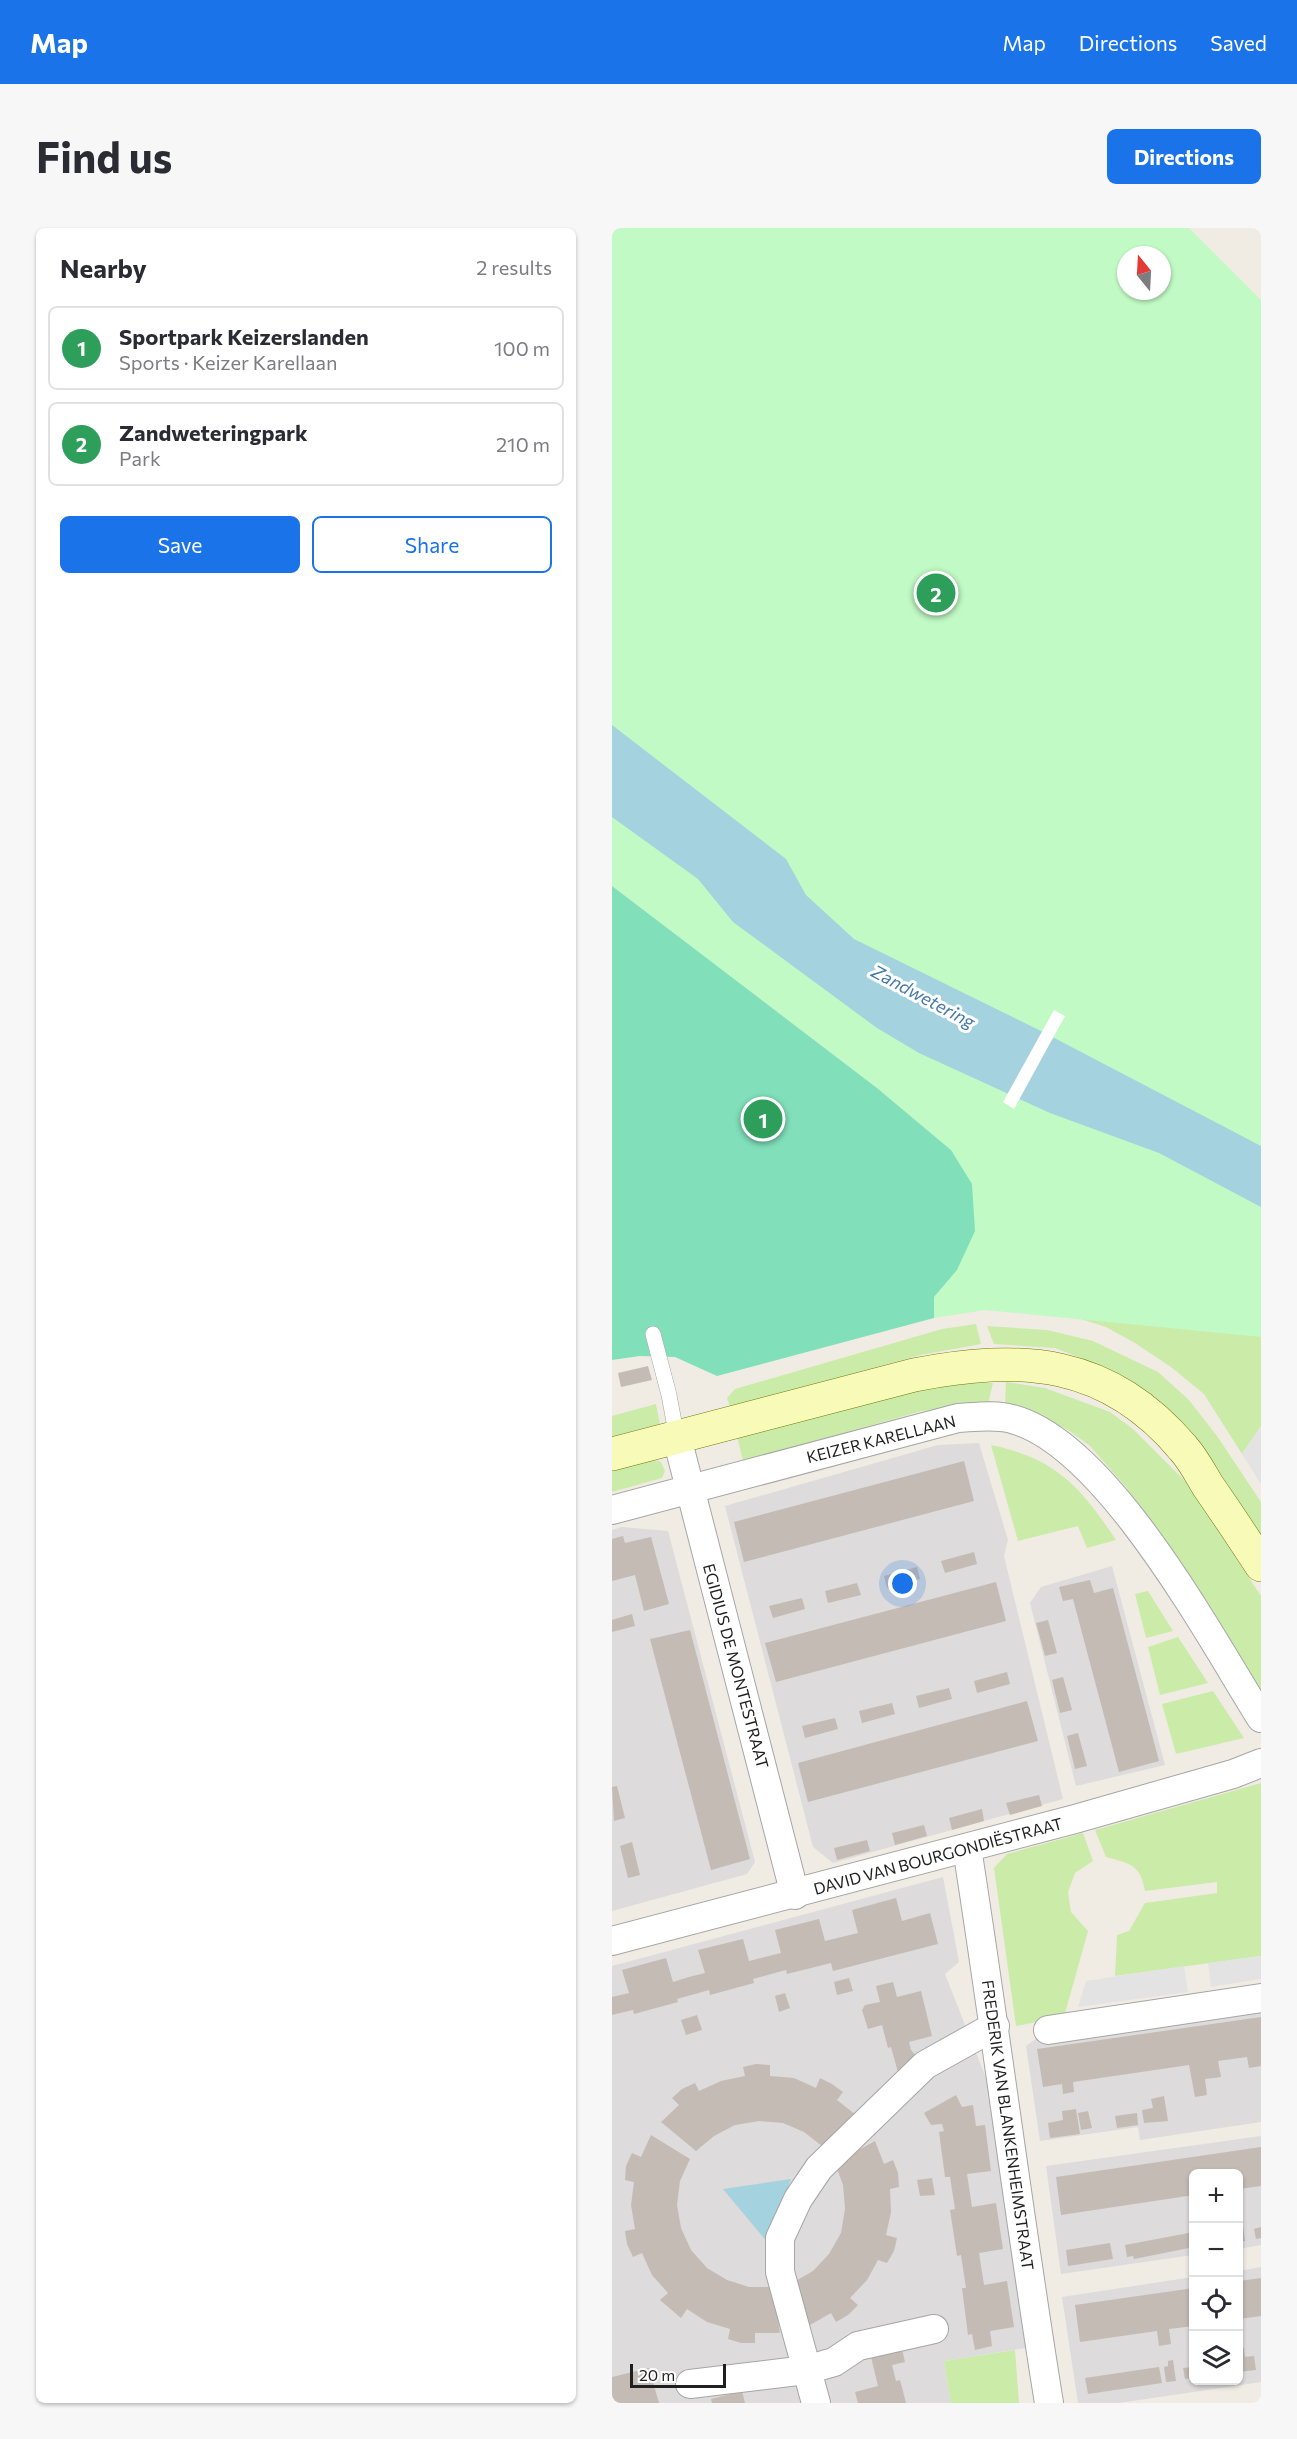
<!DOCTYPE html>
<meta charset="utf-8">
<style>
body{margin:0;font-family:Commissioner,sans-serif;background:#f7f7f7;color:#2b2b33}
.controls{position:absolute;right:18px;bottom:18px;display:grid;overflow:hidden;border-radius:9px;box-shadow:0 2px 4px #0004}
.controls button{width:54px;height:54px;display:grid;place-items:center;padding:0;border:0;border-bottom:2px solid #e1e1e2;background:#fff;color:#2b2b33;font:30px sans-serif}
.compass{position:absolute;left:505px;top:18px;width:54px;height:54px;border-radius:50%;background:#fff;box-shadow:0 2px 4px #0004;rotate:342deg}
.scale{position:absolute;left:18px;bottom:15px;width:96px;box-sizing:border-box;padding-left:6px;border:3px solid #1f1f1f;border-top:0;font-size:16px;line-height:21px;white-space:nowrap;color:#1f1f1f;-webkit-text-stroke:4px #fff;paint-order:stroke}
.you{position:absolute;left:291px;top:1356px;width:21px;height:21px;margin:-15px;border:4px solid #fff;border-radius:50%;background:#1a73e8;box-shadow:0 0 0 9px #1a73e833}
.badge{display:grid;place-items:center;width:39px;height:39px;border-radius:50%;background:#1a73e8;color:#fff;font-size:20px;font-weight:700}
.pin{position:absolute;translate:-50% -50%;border:3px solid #fff;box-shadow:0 2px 6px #0006}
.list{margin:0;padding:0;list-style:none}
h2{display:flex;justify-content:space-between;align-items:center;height:78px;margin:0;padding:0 24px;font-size:26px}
h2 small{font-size:20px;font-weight:400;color:#7c7c81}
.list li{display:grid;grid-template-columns:39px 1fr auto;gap:18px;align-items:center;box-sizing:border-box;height:84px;margin:0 12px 12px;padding:0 12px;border:2px solid #e1e1e2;border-radius:9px}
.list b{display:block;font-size:22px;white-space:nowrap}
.list p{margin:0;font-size:20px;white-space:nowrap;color:#7c7c81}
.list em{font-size:20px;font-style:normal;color:#7c7c81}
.actions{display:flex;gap:12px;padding:18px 24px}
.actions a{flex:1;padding:14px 0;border:2px solid #1a73e8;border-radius:9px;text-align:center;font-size:21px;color:#1a73e8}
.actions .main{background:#1a73e8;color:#fff}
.icon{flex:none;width:33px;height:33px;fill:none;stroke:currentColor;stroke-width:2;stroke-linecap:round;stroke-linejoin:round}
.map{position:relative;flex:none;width:649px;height:2175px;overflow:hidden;border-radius:9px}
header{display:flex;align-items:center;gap:36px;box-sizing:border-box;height:84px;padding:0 30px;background:#1a73e8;color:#fff}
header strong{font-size:28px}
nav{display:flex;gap:33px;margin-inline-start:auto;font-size:21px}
.intro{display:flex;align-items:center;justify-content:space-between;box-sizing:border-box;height:144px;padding:0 36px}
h1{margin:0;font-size:42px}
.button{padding:15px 27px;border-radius:9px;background:#1a73e8;color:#fff;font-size:21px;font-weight:700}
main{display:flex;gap:36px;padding:0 36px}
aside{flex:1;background:#fff;border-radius:9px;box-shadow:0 2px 4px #0004}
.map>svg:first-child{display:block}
.residential{fill:#dddbdb}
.grass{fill:#cbeba9}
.park{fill:#c1fac4;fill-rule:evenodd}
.pitch{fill:#81e0ba}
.parking{fill:#e3e3e3}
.water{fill:#a4d2de}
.pier{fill:#fff}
.building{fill:#c4bbb4}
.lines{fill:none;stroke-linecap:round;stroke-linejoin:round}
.lane-casing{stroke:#a6a6a6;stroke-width:16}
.street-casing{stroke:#a6a6a6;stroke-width:30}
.secondary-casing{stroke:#6e7803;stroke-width:34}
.lane{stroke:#fff;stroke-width:15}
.street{stroke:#fff;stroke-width:28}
.secondary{stroke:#f8fbb7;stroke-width:33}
.labels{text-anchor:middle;stroke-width:6;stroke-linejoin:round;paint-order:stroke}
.street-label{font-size:16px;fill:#1f1f1f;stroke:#fff}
.water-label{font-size:18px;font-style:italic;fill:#4679a8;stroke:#fff}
</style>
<header>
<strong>Map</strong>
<nav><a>Map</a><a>Directions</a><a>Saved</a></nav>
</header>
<div class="intro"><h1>Find us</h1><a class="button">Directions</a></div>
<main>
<aside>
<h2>Nearby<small>2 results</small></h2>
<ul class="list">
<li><span class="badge" style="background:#2e9e5b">1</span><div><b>Sportpark Keizerslanden</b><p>Sports · Keizer Karellaan</p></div><em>100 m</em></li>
<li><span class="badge" style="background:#2e9e5b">2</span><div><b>Zandweteringpark</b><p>Park</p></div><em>210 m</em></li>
</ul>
<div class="actions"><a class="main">Save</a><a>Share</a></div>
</aside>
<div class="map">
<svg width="649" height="2175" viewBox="0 0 649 2175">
<rect width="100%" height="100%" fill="#f0ece4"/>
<g class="residential">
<polygon points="367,1215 396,1312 392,1328 451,1571 221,1635 201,1619 113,1278 326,1217"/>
<polygon points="10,1299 56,1303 143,1634 135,1646 0,1683 0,1302"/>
<polygon points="500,1338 553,1537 464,1558 418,1375 429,1359"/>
<polygon points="331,1649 347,1734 333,1746 374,1850 414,2120 332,2133 339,2175 0,2175 0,1738"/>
<polygon points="649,1778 649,1894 528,1912 526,1899 428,1913 414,1818 425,1810"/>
<polygon points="649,1908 649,2017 627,2021 626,1946 582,1946 581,2027 449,2046 434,1938"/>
<polygon points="649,2039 649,2154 507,2175 466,2175 450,2069 581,2049 582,2152 626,2152 627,2043"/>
</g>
<g class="grass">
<polygon points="649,979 649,1198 630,1226 592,1166 559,1139 523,1115 494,1099 453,1086"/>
<polygon points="364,1096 369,1116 309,1127 118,1179 115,1170 123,1161 330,1101"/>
<polygon points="375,1098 435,1102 481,1113 546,1144 577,1172 605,1208 649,1274 649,1308 603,1237 562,1187 504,1144 443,1120 382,1116"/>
<polygon points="342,1154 381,1155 376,1176 310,1183 131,1233 125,1208"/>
<polygon points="394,1154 433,1160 498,1184 521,1201 573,1253 649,1368 649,1463 514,1259 477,1217 456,1202 431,1189 393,1178"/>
<polygon points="44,1176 48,1196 0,1209 0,1188"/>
<path d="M379,1217C443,1230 469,1259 504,1312L475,1320L466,1298L406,1313Z"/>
<polygon points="39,1231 49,1234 53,1243 50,1250 0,1264 0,1241"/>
<polygon points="536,1363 561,1403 534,1410 523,1366"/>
<polygon points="566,1409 596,1455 548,1467 536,1419"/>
<polygon points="601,1463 632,1510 564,1526 550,1476"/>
<path d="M649,1555V1728L503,1748L505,1707L517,1703L533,1675L605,1665V1654L533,1663C528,1636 519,1636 494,1629L483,1602Z"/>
<polygon points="471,1605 481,1633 463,1645 456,1664 459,1684 476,1703 452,1789 404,1798 382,1640 395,1626"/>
<polygon points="403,2122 407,2175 339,2175 332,2133"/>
</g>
<path class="park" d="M0,0H577L649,72V1109L373,1082L322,1090V1069L345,1042L355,1018L339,922L265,860L0,658ZM514,27H550V63H514Z"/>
<polygon class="pitch" points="0,658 265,860 339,922 360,956 363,1003 345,1042 322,1069 322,1090 105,1148 63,1129 28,1128 0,1132"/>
<g class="parking">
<polygon points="649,1198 649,1256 630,1226"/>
<polygon points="649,1728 649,1751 599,1759 596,1735"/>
<polygon points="572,1738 576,1764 466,1779 474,1753"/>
</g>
<g class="water">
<polygon points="0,497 174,631 194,667 242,711 427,802 649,918 649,979 547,925 438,885 307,825 265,800 121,694 86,651 0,589"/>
<polygon points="179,1951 156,2015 111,1961"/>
</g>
<polygon class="pier" points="442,782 453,788 402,881 391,874"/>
<g class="building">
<polygon points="36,1138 40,1152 9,1159 6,1145"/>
<polygon points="352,1233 362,1273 132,1334 122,1294"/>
<polygon points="11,1308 13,1315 39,1309 57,1376 32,1383 23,1347 0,1353 0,1311"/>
<polygon points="362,1324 365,1336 333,1345 329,1333"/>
<polygon points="305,1339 308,1351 275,1360 272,1348"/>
<polygon points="478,1352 482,1365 501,1360 547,1533 507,1544 461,1371 451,1373 447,1359"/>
<polygon points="384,1354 394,1393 164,1454 153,1415"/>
<polygon points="245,1355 249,1367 216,1375 213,1363"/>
<polygon points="190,1370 193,1381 161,1390 157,1378"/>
<polygon points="20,1386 23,1398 0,1404 0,1392"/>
<polygon points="436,1392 445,1425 433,1428 424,1395"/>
<polygon points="78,1402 138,1631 99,1642 38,1411"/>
<polygon points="395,1444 398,1456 365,1465 362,1453"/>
<polygon points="451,1449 460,1482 448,1485 440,1452"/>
<polygon points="337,1460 340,1471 307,1480 304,1468"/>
<polygon points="415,1473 426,1513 196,1574 186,1535"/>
<polygon points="280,1475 283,1486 250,1495 247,1483"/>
<polygon points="223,1490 226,1501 193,1510 190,1498"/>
<polygon points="466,1505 475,1538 463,1541 455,1508"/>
<polygon points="5,1558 13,1590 2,1593 0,1559"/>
<polygon points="427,1567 430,1578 398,1587 394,1575"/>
<polygon points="370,1581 372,1593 340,1602 337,1590"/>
<polygon points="312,1597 315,1608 283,1617 280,1605"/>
<polygon points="255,1612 258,1623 225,1632 222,1620"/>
<polygon points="20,1614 28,1647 16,1650 8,1618"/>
<polygon points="284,1670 290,1693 318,1685 326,1716 221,1743 219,1735 175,1746 174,1742 141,1751 142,1755 98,1767 97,1762 65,1771 66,1774 22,1786 21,1782 0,1787 0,1769 17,1765 10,1742 54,1730 61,1754 77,1749 93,1745 86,1722 131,1711 137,1733 169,1725 163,1702 207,1691 213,1713 246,1705 240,1682"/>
<polygon points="237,1750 241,1763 225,1767 222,1754"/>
<polygon points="281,1754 285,1769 309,1763 320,1808 297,1814 299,1822 305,1829 287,1848 279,1819 276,1820 270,1797 256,1801 250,1782 253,1777 268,1774 264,1758"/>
<polygon points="173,1765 178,1780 167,1784 163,1768"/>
<polygon points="85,1787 90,1802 74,1807 69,1792"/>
<polygon points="649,1789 649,1838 637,1840 635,1829 606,1833 609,1849 593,1851 595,1867 583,1869 577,1837 461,1854 462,1864 451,1866 450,1856 431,1859 425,1821"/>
<polygon points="144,1836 158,1837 158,1848 182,1850 204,1860 208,1850 220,1856 231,1864 225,1872 244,1887 210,1918 192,1904 171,1895 147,1893 123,1897 102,1908 84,1923 49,1894 67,1877 60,1870 70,1861 83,1855 87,1863 109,1853 133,1848 131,1839"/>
<polygon points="344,1867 350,1879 361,1877 364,1898 373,1897 379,1943 355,1946 360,1979 384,1975 391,2021 367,2025 372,2057 395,2053 402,2099 378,2103 380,2118 363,2122 360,2106 356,2107 350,2060 354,2060 349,2027 345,2028 338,1982 343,1981 338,1949 333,1949 327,1904 332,1903 330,1896 319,1897 312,1885"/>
<polygon points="552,1868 556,1893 532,1895 530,1882 541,1880 539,1871"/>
<polygon points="464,1881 468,1906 438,1910 436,1895 451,1892 450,1883"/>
<polygon points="476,1883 480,1900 469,1902 466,1885"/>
<polygon points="525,1885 526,1897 505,1900 503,1888"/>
<polygon points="39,1907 78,1931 68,1953 65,1977 69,2000 79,2022 95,2040 115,2052 137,2059 161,2059 168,2105 143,2105 143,2115 129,2115 116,2111 118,2101 95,2094 75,2081 69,2090 48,2072 56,2065 40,2047 30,2025 21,2029 15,2016 13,2003 23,2001 19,1977 22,1954 13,1952 14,1938 20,1925 29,1929"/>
<polygon points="263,1913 272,1936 281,1932 286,1945 287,1959 278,1961 279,1984 274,2007 285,2010 282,2023 275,2035 266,2032 255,2052 238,2070 246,2077 236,2087 224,2094 219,2085 198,2097 180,2055 201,2043 217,2026 229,2005 233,1981 231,1957 223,1935"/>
<polygon points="649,1919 649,1958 627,1961 627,1946 582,1946 582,1967 449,1987 444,1949"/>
<polygon points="320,1950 323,1967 308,1968 305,1952"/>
<polygon points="627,1999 631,1999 633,2013 627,2014"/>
<polygon points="649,1999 649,2010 644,2011 642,2001"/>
<polygon points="582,2004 582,2019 522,2031 521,2028 515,2029 513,2017"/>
<polygon points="498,2015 501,2031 456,2038 454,2022"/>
<polygon points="649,2050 649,2088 627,2091 627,2053"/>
<polygon points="582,2060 582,2098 557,2101 559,2116 547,2118 545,2103 468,2114 463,2077"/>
<polygon points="632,2120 633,2129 642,2128 644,2142 627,2144 627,2121"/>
<polygon points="290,2121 293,2134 280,2137 284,2153 288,2152 294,2175 246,2175 243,2164 266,2158 259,2129"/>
<polygon points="561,2132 564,2153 554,2154 552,2139 556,2138 556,2133"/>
<polygon points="547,2139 550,2155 476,2166 473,2150"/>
<polygon points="582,2139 582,2150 573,2151 571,2140"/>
<polygon points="37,2140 47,2175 0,2175 0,2149"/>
<polygon points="130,2163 133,2175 100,2175 99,2171"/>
</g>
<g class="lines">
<g class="lane-casing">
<polyline id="lane" points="41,1106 57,1167 65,1210"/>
</g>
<g class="street-casing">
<g id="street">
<polyline points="65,1210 183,1667"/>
<path d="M0,1282L346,1190C363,1189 384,1186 400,1191C495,1216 598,1409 649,1490"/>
<path d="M355,1620C384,1805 407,1990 437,2175"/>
<polyline points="0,1713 463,1591 621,1546 649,1535"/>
<polyline points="436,1802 649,1770"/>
<polyline points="78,2156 194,2142 222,2134 246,2118 322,2101"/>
<polyline points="204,2175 168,2044 168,2010 186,1971 207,1940 313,1837 383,1798"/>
</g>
</g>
<g class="secondary-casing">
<path id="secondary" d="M0,1226L302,1147C410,1126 496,1131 571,1220C581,1231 588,1245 596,1258C614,1284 632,1311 649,1337"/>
</g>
<use href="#lane" class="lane"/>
<use href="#street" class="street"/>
<use href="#secondary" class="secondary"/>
</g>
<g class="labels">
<g class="street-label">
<text transform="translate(269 1211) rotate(-14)" y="6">KEIZER KARELLAAN</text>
<text transform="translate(124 1438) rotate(75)" y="6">EGIDIUS DE MONTESTRAAT</text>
<text transform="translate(326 1628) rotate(-15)" y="6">DAVID VAN BOURGONDIËSTRAAT</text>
<text transform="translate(396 1897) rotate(82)" y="6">FREDERIK VAN BLANKENHEIMSTRAAT</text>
</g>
<g class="water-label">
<text transform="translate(311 769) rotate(28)" y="6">Zandwetering</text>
</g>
</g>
</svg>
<div class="controls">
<button>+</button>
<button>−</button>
<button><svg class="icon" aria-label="locate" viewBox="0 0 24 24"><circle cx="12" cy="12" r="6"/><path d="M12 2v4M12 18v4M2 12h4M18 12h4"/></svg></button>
<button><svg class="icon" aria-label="layers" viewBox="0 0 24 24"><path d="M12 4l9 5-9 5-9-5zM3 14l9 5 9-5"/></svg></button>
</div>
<svg class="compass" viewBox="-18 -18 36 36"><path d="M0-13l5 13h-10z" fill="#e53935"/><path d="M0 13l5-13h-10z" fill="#7c7c81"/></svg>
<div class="scale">20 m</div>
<div class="you"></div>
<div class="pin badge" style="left:151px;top:891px;background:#2e9e5b">1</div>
<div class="pin badge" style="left:324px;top:365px;background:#2e9e5b">2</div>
</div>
</main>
